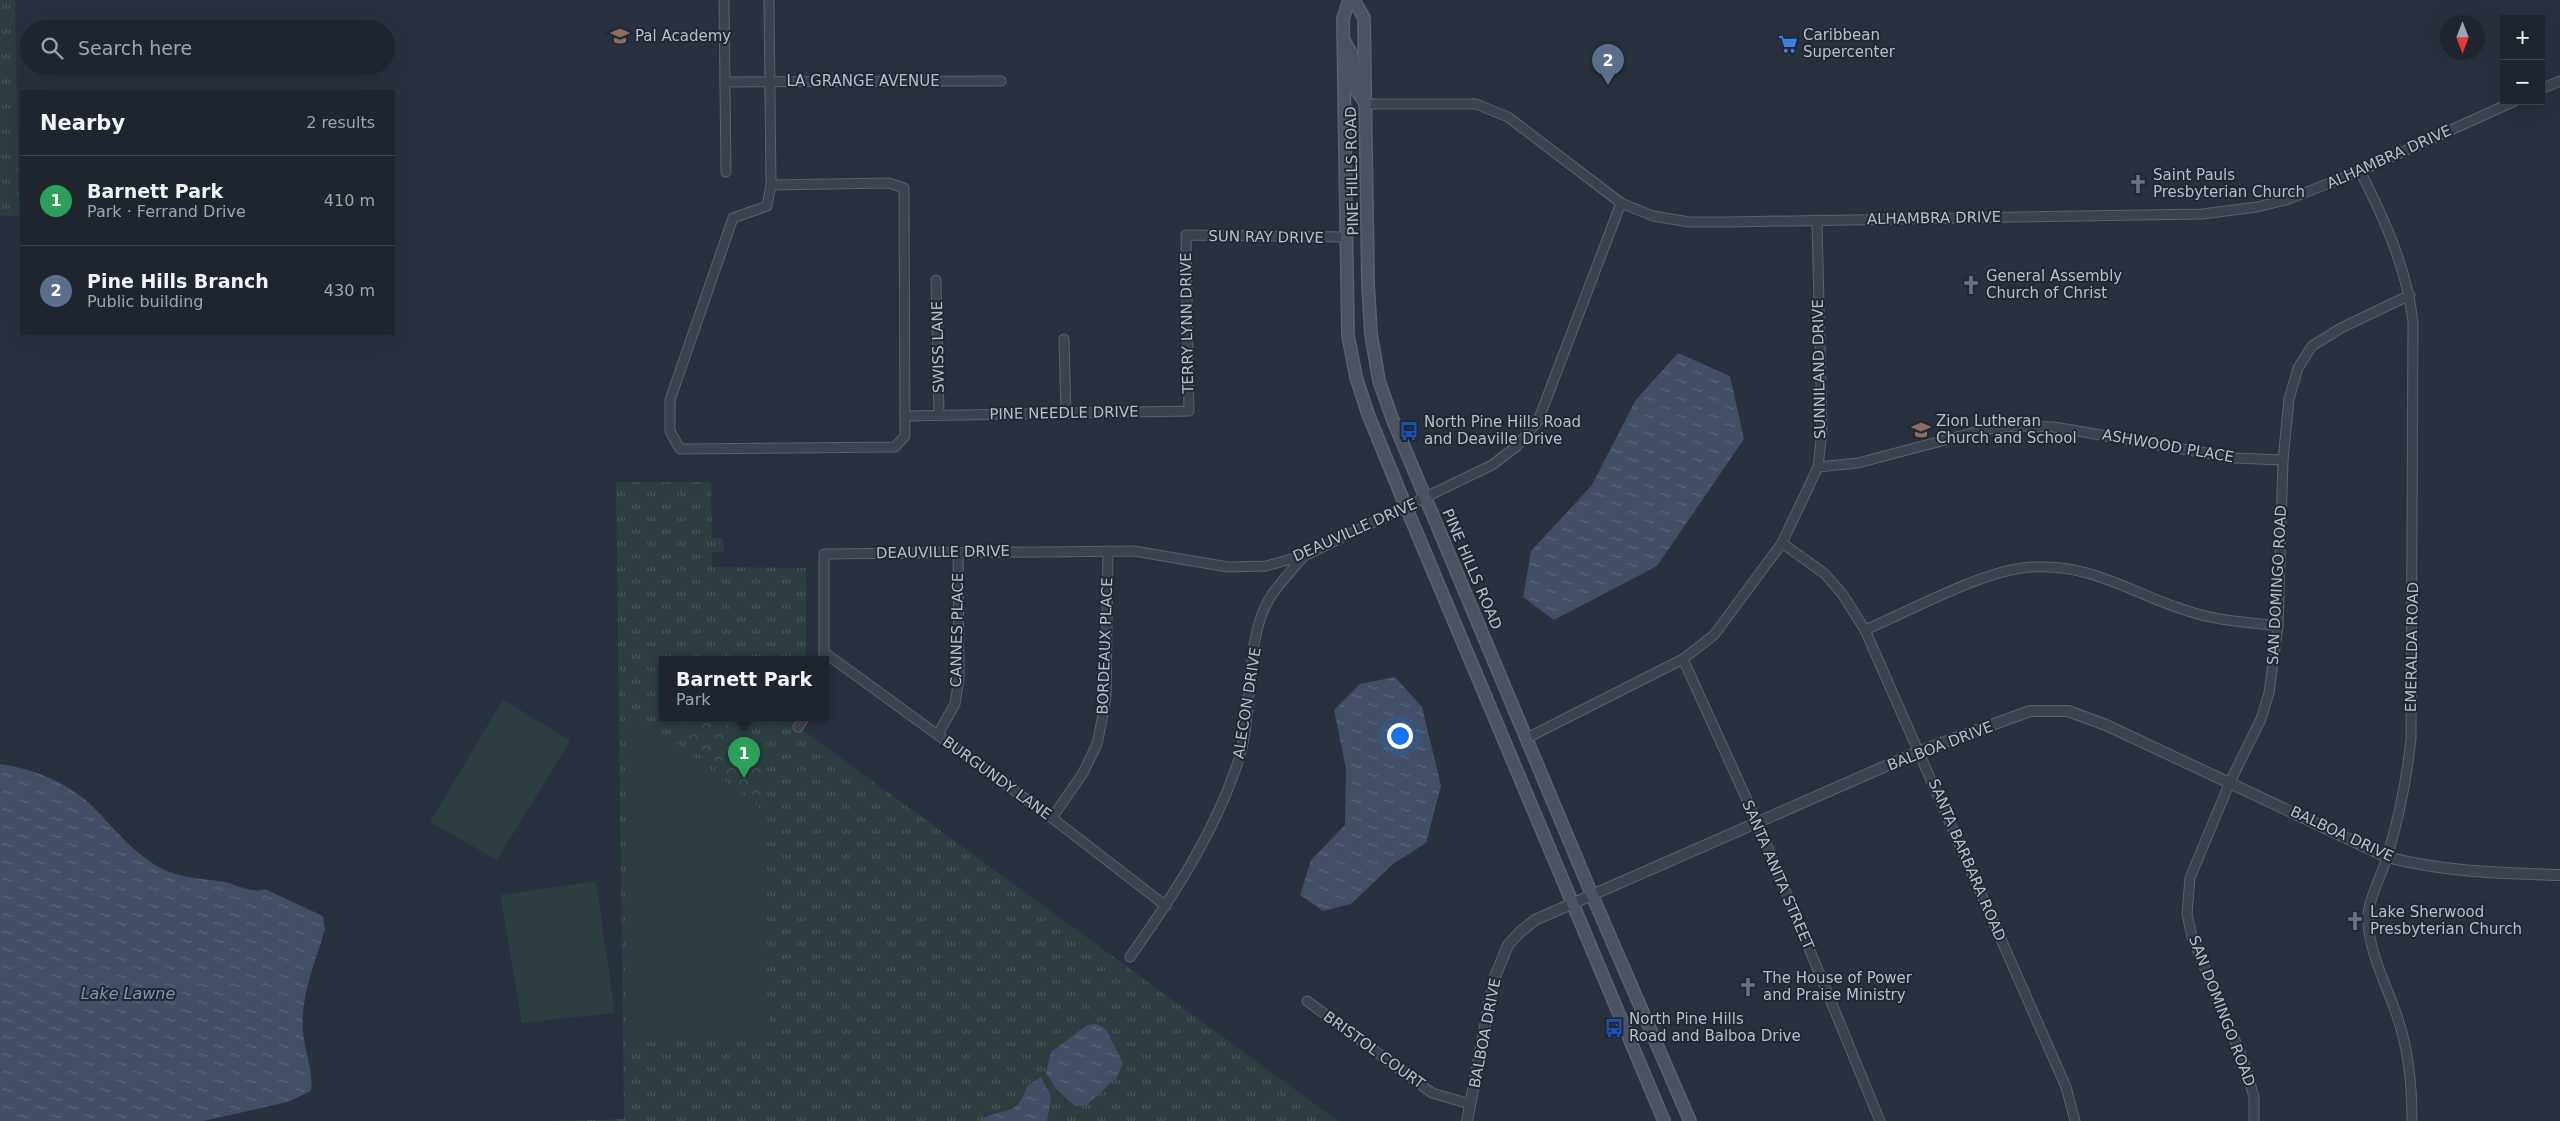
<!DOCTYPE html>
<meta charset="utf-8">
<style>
body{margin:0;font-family:"DejaVu Sans",sans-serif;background:#272d36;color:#f1f3f6}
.controls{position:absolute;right:15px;top:15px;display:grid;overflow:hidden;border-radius:0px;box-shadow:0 5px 20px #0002}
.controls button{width:45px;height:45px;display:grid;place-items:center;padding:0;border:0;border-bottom:1px solid #3c424a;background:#1f252e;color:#f1f3f6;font:25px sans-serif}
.compass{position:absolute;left:2440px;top:15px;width:45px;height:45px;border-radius:50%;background:#1f252e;box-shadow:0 5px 20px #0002;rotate:180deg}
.you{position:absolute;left:1399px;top:735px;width:18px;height:18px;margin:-12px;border:4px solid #fff;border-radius:50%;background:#1a73e8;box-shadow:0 0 0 8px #1a73e833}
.badge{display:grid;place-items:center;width:32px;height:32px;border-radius:50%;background:#9ab8ec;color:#fff;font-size:16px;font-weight:700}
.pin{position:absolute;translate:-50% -41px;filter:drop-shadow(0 1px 2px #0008)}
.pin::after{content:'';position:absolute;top:26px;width:18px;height:15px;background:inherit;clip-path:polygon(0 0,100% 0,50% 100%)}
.popup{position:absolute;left:659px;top:656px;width:170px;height:65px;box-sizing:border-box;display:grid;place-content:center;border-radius:0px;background:#1f252e;filter:drop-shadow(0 1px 4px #0005);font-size:16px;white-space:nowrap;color:#a1a5aa}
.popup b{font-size:19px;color:#f1f3f6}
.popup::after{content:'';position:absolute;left:50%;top:100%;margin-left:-10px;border:10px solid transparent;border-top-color:#1f252e}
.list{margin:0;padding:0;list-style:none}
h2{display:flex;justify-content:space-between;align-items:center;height:65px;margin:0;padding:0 20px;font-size:21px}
h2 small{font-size:16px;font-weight:400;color:#a1a5aa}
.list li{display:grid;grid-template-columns:32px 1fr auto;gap:15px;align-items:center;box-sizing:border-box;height:90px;padding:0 20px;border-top:1px solid #3c424a}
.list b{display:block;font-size:19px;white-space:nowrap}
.list p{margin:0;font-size:16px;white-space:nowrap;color:#a1a5aa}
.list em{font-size:16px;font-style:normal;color:#a1a5aa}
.icon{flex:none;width:28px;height:28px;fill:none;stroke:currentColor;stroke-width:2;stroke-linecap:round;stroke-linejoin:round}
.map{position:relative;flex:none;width:2560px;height:1121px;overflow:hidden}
.search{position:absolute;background:#1f252e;box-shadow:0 5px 20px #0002;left:20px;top:20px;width:375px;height:55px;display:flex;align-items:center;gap:12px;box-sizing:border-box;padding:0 18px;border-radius:28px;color:#a1a5aa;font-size:19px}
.panel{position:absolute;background:#1f252e;box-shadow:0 5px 20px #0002;left:20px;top:90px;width:375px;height:245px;border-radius:0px}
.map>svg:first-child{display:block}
.grass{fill:url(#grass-tufts)}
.forest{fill:url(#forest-crowns)}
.garden{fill:#2c3e40}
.water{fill:url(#water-ripples)}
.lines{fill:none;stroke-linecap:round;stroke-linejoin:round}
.minor-casing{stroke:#5a616c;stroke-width:11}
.tertiary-casing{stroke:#5a616c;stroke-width:12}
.secondary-casing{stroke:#5a616c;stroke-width:14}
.minor{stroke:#3d434e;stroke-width:9}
.tertiary{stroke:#3d434e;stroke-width:10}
.secondary{stroke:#4b5361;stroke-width:11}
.labels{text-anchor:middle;stroke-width:4;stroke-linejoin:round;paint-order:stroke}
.poi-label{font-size:15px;fill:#b9bfc9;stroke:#212834;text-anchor:start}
.street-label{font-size:15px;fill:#b9bfc9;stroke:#212834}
.water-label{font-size:16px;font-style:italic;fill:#8594ac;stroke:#212834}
</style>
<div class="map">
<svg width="2560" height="1121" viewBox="0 0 2560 1121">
<defs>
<pattern id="grass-tufts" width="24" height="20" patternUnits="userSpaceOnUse" patternTransform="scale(1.25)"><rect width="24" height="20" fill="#2c3e40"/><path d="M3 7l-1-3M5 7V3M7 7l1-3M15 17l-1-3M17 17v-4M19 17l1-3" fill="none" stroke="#48585a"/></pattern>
<pattern id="forest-crowns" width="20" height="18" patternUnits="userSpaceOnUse" patternTransform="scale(1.25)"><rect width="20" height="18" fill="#2c3e40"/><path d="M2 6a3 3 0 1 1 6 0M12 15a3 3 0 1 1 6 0" fill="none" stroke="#48585a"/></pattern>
<pattern id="water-ripples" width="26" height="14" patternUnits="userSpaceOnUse" patternTransform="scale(1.25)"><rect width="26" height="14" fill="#414e65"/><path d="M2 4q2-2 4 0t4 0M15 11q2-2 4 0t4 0" fill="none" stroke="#5a667a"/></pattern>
</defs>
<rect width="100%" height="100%" fill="#29313e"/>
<g class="grass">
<polygon points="0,0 15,0 19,216 0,216"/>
<polygon points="616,482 711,482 712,538 723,538 724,552 712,552 712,567 806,568 806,659 663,659 663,717 791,717 789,720 1338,1121 551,1121 624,1119"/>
</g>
<polygon class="forest" points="703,717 720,717 765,759 761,778 763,801 754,801 682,735"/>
<g class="garden">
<polygon points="503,699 570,741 497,860 430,822"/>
<polygon points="627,705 761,809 767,883 764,943 770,1036 627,1036"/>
<polygon points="596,881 615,1013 522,1023 500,895"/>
</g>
<g class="water">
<polygon points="1678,353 1730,376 1744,439 1657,566 1554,620 1523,597 1531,551 1592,485 1635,401"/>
<polygon points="1395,677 1422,707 1441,786 1426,843 1393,864 1351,904 1323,911 1300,895 1311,860 1345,825 1346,769 1334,710 1360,684"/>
<path d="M0,764C33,769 64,781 89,803C112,825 130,851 159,867C180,879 202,878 225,882C238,885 252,894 265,889L323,916L325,929C316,961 300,996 303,1030C304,1051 314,1070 311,1091L288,1102L203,1121H0Z"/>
<polygon points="1097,1024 1106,1029 1123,1063 1117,1077 1087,1105 1075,1106 1056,1089 1046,1073 1051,1052 1087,1025"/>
<path d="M1041,1077L1051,1097L1047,1121H980C1002,1105 1016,1121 1027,1086Z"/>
</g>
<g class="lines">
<g class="minor-casing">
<g id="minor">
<polyline points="724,0 726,172"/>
<polyline points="769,0 771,185 767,206 733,218 670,400 670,431 680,449 895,447 905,436 904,188 889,183 771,185"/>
<polyline points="725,82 1001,81"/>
<polyline points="2541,89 2560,81"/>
<polyline points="1366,104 1476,104 1508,117 1621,203 1653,216 1689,222 1728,222 2202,214 2257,207 2289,199 2360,171 2515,101"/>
<path d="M2360,171C2384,218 2407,269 2413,322L2411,738C2407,778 2399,818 2387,857C2381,878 2367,900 2368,922C2370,955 2387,986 2397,1016C2409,1050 2412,1085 2412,1121"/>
<polyline points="936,280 939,414"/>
<polyline points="1064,339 1066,413"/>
<polyline points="905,416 1189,411 1186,235 1345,237"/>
<polyline points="1818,467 1858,463 1983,430 2013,426 2054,427 2235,458 2283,460"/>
<polyline points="1782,543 1825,574 1843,595 1865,630 2066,1087 2075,1121"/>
<path d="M1865,630C1910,611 1985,569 2032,567C2095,564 2132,594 2188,611C2217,621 2248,622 2278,626"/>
<polyline points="825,653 1052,818 1166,906"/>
<polyline points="824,659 824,554 1134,551 1228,567 1266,566 1306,555 1492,465 1517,446 1538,421 1621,203"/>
<polyline points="1683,659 1758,824 1880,1121"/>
<polyline points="798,727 805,717"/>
<polyline points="938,734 955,704 959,679 958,552"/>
<polyline points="1527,738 1683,659 1714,635 1782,543 1818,467 1822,431 1817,220"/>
<polyline points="1052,818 1083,773 1097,744 1102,720 1106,695 1108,551"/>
<path d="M1130,957C1173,896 1214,834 1238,762C1255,712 1243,639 1271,596C1281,581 1294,568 1305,555"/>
<polyline points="1307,1001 1432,1093 1470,1104"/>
<polyline points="2254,1121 2254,1097 2244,1062 2192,937 2187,914 2190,878 2230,782 2261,719 2269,693 2278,626 2283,460 2289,399 2298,368 2312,346 2341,328 2410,295"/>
</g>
</g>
<g class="tertiary-casing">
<path id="tertiary" d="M1467,1121L1494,979L1508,945L1520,932L1535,920L1920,751L2030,711H2068L2106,725L2387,857C2444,872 2501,873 2560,875"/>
</g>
<g class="secondary-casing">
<g id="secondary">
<polyline points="1349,0 1343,19 1348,335 1356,377 1368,414 1406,507 1664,1121"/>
<polyline points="1354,0 1364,18 1368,284 1371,334 1379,381 1392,418 1592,895 1690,1121"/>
<polyline points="1344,40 1352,55 1356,90 1366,104"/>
</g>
</g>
<use href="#minor" class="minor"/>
<use href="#tertiary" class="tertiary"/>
<use href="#secondary" class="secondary"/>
</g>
<defs>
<g id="school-bare" transform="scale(1.5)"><path d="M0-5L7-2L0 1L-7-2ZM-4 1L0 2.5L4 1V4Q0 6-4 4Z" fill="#8d6e63" stroke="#212834" stroke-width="2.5" paint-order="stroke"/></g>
<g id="supermarket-bare" transform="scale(1.5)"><path d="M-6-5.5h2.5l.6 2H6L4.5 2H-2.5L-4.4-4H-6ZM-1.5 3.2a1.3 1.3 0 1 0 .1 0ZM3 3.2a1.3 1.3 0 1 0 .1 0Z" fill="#3f7fe0" stroke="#212834" stroke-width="2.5" paint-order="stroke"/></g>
<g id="church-bare" transform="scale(1.5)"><path d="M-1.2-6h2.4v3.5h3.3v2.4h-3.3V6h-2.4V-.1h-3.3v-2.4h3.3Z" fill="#6b7280" stroke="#212834" stroke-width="2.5" paint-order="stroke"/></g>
<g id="bus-bare" transform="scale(1.5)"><path d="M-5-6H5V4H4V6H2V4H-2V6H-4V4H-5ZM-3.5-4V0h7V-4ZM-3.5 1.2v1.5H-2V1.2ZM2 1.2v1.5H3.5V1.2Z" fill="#1a4fb4" stroke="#212834" stroke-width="2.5" paint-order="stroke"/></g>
</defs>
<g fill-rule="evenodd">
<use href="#school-bare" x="620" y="36"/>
<use href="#supermarket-bare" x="1788" y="44"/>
<use href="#church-bare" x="2138" y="184"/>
<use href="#church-bare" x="1971" y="285"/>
<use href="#school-bare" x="1921" y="430"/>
<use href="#bus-bare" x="1409" y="431"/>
<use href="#church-bare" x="2355" y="921"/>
<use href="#church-bare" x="1748" y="987"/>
<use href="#bus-bare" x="1614" y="1028"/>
</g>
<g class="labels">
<g class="poi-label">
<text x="1803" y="40">Caribbean<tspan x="1803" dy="17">Supercenter</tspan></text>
<text x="635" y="41">Pal Academy</text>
<text x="2153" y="180">Saint Pauls<tspan x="2153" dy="17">Presbyterian Church</tspan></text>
<text x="1986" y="281">General Assembly<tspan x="1986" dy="17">Church of Christ</tspan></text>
<text x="1936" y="426">Zion Lutheran<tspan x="1936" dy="17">Church and School</tspan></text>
<text x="1424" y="427">North Pine Hills Road<tspan x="1424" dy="17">and Deaville Drive</tspan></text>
<text x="2370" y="917">Lake Sherwood<tspan x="2370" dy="17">Presbyterian Church</tspan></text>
<text x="1763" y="983">The House of Power<tspan x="1763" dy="17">and Praise Ministry</tspan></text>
<text x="1629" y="1024">North Pine Hills<tspan x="1629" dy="17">Road and Balboa Drive</tspan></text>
</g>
<g class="street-label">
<text x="863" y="86">LA GRANGE AVENUE</text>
<text transform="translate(2389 157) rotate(-24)" y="5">ALHAMBRA DRIVE</text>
<text transform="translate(1352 171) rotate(-91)" y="5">PINE HILLS ROAD</text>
<text transform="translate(1934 218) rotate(-1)" y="5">ALHAMBRA DRIVE</text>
<text transform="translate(1266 237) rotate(1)" y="5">SUN RAY DRIVE</text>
<text transform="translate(1187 323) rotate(-91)" y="5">TERRY LYNN DRIVE</text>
<text transform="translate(938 347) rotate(-91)" y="5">SWISS LANE</text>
<text transform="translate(1819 369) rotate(-91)" y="5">SUNNILAND DRIVE</text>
<text transform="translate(1064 413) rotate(-1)" y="5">PINE NEEDLE DRIVE</text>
<text transform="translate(2168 446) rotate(10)" y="5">ASHWOOD PLACE</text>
<text transform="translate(1355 530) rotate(-24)" y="5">DEAUVILLE DRIVE</text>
<text transform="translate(943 552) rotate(-1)" y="5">DEAUVILLE DRIVE</text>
<text transform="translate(1472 569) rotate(67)" y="5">PINE HILLS ROAD</text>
<text transform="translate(2277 585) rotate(-87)" y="5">SAN DOMINGO ROAD</text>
<text transform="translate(957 630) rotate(-89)" y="5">CANNES PLACE</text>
<text transform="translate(1105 646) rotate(-88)" y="5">BORDEAUX PLACE</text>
<text transform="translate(2412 647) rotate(-89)" y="5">EMERALDA ROAD</text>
<text transform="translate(1247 703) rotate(-81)" y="5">ALECON DRIVE</text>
<text transform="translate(1940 746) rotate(-21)" y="5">BALBOA DRIVE</text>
<text transform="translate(997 778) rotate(36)" y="5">BURGUNDY LANE</text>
<text transform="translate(2342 834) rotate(25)" y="5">BALBOA DRIVE</text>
<text transform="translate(1967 860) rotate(67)" y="5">SANTA BARBARA ROAD</text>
<text transform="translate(1778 875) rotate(67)" y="5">SANTA ANITA STREET</text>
<text transform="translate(2222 1011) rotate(69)" y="5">SAN DOMINGO ROAD</text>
<text transform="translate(1485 1033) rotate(-79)" y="5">BALBOA DRIVE</text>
<text transform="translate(1374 1050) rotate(36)" y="5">BRISTOL COURT</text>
</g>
<g class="water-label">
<text x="128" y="999">Lake Lawne</text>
</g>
</g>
</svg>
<div class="controls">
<button>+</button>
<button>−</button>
</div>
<svg class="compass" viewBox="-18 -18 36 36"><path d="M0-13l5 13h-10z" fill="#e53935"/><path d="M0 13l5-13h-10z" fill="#a1a5aa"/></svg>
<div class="you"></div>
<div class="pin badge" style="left:744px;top:778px;background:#2e9e5b">1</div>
<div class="popup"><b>Barnett Park</b>Park</div>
<div class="pin badge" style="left:1608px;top:85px;background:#5c6f8a">2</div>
<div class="search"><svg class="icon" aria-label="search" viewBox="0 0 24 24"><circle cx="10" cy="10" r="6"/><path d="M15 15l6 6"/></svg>Search here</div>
<section class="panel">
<h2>Nearby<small>2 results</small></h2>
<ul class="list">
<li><span class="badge" style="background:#2e9e5b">1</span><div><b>Barnett Park</b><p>Park · Ferrand Drive</p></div><em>410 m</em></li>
<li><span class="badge" style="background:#5c6f8a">2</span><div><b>Pine Hills Branch</b><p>Public building</p></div><em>430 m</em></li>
</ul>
</section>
</div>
